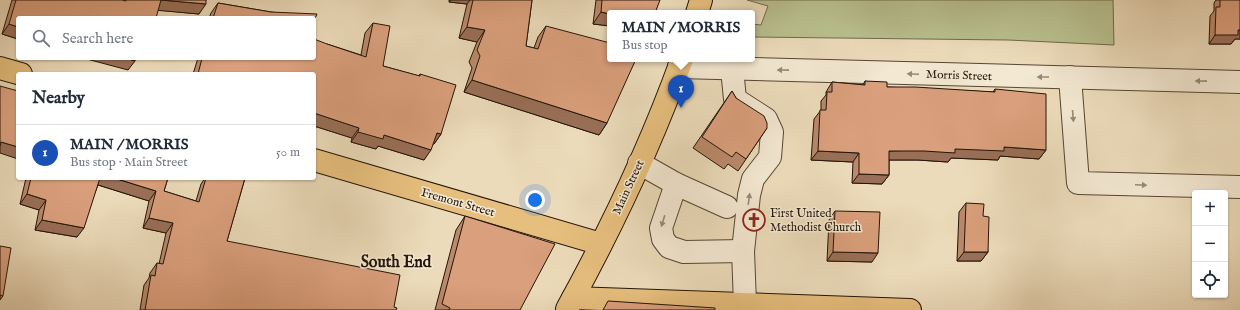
<!DOCTYPE html>
<meta charset="utf-8">
<style>
body{margin:0;font-family:"IM FELL English",serif;background:#f6f6f7;color:#1f2937}
.controls{position:absolute;right:12px;bottom:12px;display:grid;overflow:hidden;border-radius:4px;box-shadow:0 1px 3px #0004}
.controls button{width:36px;height:36px;display:grid;place-items:center;padding:0;border:0;border-bottom:1px solid #e0e1e3;background:#fff;color:#1f2937;font:20px sans-serif}
.you{position:absolute;left:535px;top:200px;width:14px;height:14px;margin:-10px;border:3px solid #fff;border-radius:50%;background:#1a73e8;box-shadow:0 0 0 6px #1a73e833}
.badge{display:grid;place-items:center;width:26px;height:26px;border-radius:50%;background:#8f2418;color:#fff;font-size:13px;font-weight:700}
.pin{position:absolute;translate:-50% -33px;filter:drop-shadow(0 1px 2px #0008)}
.pin::after{content:'';position:absolute;top:21px;width:14px;height:12px;background:inherit;clip-path:polygon(0 0,100% 0,50% 100%)}
.popup{position:absolute;left:607px;top:10px;width:148px;height:52px;box-sizing:border-box;display:grid;place-content:center;border-radius:4px;background:#fff;filter:drop-shadow(0 1px 3px #0005);font-size:13px;white-space:nowrap;color:#747a83}
.popup b{font-size:15px;color:#1f2937}
.popup::after{content:'';position:absolute;left:50%;top:100%;margin-left:-8px;border:8px solid transparent;border-top-color:#fff}
.list{margin:0;padding:0;list-style:none}
h2{display:flex;justify-content:space-between;align-items:center;height:52px;margin:0;padding:0 16px;font-size:17px}
h2 small{font-size:13px;font-weight:400;color:#747a83}
.list li{display:grid;grid-template-columns:26px 1fr auto;gap:12px;align-items:center;box-sizing:border-box;height:56px;padding:0 16px;border-top:1px solid #e0e1e3}
.list b{display:block;font-size:15px;white-space:nowrap}
.list p{margin:0;font-size:13px;white-space:nowrap;color:#747a83}
.list em{font-size:13px;font-style:normal;color:#747a83}
.icon{flex:none;width:22px;height:22px;fill:none;stroke:currentColor;stroke-width:2;stroke-linecap:round;stroke-linejoin:round}
.map{position:relative;flex:none;width:1240px;height:310px;overflow:hidden}
.search{position:absolute;background:#fff;box-shadow:0 1px 3px #0004;left:16px;top:16px;width:300px;height:44px;display:flex;align-items:center;gap:10px;box-sizing:border-box;padding:0 14px;border-radius:4px;color:#747a83;font-size:15px}
.panel{position:absolute;background:#fff;box-shadow:0 1px 3px #0004;left:16px;top:72px;width:300px;height:108px;border-radius:4px}
.map>svg:first-child{display:block}
.green{fill:#b9c08f;stroke:#6e6a4c}
.lines{fill:none;stroke-linecap:round;stroke-linejoin:round}
.minor-casing{stroke:#564634;stroke-width:24}
.major-casing{stroke:#241508;stroke-width:24}
.minor{stroke:#f3e8d2;stroke-width:22}
.major{stroke:#e6be7d;stroke-width:22}
.wall{fill:#bb896b;stroke:#241508}
.shaded-wall{fill:#996f57;stroke:#241508}
.building{fill:#da9f7c;stroke:#241508}
.oneway{fill:#968977}
.labels{text-anchor:middle;stroke-width:3;stroke-linejoin:round;paint-order:stroke}
.street-label{font-size:12px;fill:#241508;stroke:#f3e8d2}
.poi-label{font-size:12px;fill:#241508;stroke:#f3e8d2;text-anchor:start}
.district-label{font-size:16px;font-weight:bold;fill:#241508;stroke:#f3e8d2}
</style>
<div class="map">
<svg width="1240" height="310" viewBox="0 0 1240 310">
<rect width="100%" height="100%" fill="#ecdbba"/>
<filter id="stains"><feTurbulence type="fractalNoise" baseFrequency=".005" numOctaves="4"/><feColorMatrix values="0 0 0 0 .2 0 0 0 0 .09 0 0 0 0 .02 0 0 0 .5 -.17"/></filter>
<radialGradient id="worn" r=".72"><stop offset=".6" stop-color="#630" stop-opacity="0"/><stop offset="1" stop-color="#630" stop-opacity=".3"/></radialGradient>
<polygon class="green" points="747,0 1113,0 1114,45 1008,40 752,37 752,24 761,25 768,6"/>
<g class="lines">
<g class="minor-casing">
<g id="minor">
<polyline points="679,67 1240,82"/>
<polyline points="732,69 735,99 766,119 772,132 770,157 753,179 749,195 743,251 745,304"/>
<polyline points="1070,77 1078,183 1240,187"/>
<polyline points="639,163 676,184 727,207"/>
<polyline points="676,184 661,228 663,239 669,247 684,252 743,251"/>
</g>
</g>
<g class="major-casing">
<g id="major">
<polyline points="697,13 701,0"/>
<polyline points="0,68 21,74"/>
<polyline points="314,160 601,244"/>
<polyline points="573,298 910,310"/>
<path d="M567,309C611,229 651,145 682,59"/>
</g>
</g>
<use href="#minor" class="minor"/>
<use href="#major" class="major"/>
</g>
<g class="wall">
<polygon points="12,0 122,0 124,1 124,0 206,0 199,14 158,10 18,18 18,39 2,34"/>
<polygon points="449,0 532,0 526,46 534,48 538,37 546,26 607,123 599,135 464,92 472,68 469,62 477,42 459,38 467,4 449,2"/>
<polygon points="596,0 660,0 610,13 610,26 593,24"/>
<polygon points="1216,0 1240,0 1240,39 1235,39 1231,44 1209,44 1210,16 1214,11 1214,3"/>
<polygon points="218,3 271,12 314,18 209,18 211,13"/>
<polygon points="373,23 383,66 419,76 420,74 441,134 434,144 433,144 424,160 378,146 376,149 351,142 352,138 314,126 314,74 193,74 198,58 314,58 327,44 361,55 365,33"/>
<polygon points="865,81 887,87 993,92 995,89 1046,150 1039,159 1000,156 998,160 951,158 948,162 918,160 889,160 889,175 882,184 852,183 853,162 811,160 814,119 821,110 821,101 826,95 826,92 832,82 863,85"/>
<polygon points="732,91 736,98 767,128 738,171 728,164 724,169 693,148"/>
<polygon points="26,178 168,178 164,191 196,201 201,184 205,178 245,178 227,241 394,307 396,310 140,310 144,285 149,278 150,273 157,263 159,264 166,233 143,228 149,201 98,185 77,237 35,230 39,210 20,204"/>
<polygon points="966,203 983,216 988,252 981,261 957,261 959,212"/>
<polygon points="835,211 872,262 827,261 829,220"/>
<polygon points="465,216 520,310 435,310 456,230"/>
</g>
<g class="shaded-wall">
<polygon points="161,0 206,4 199,14 154,10"/>
<polygon points="451,0 470,0 467,4 449,2"/>
<polygon points="601,12 610,14 610,26 593,24"/>
<polygon points="9,24 18,27 18,39 2,34"/>
<polygon points="467,27 485,30 477,42 459,38"/>
<polygon points="1238,30 1240,30 1240,39 1235,39 1231,44 1209,44 1215,35"/>
<polygon points="83,58 126,58 135,61 128,70"/>
<polygon points="472,80 607,123 599,135 464,92"/>
<polygon points="314,113 359,128 352,138 314,126"/>
<polygon points="358,132 384,135 431,150 424,160 378,146 376,149 351,142"/>
<polygon points="437,133 441,134 434,144 430,143"/>
<polygon points="1,142 18,147 18,159 0,153 0,143"/>
<polygon points="1004,147 1046,150 1039,159 1000,156 998,160 951,158 948,162 918,160 883,160 889,151"/>
<polygon points="818,151 859,153 853,162 811,160"/>
<polygon points="859,174 889,175 882,184 852,183"/>
<polygon points="99,178 114,178 156,191 149,201 95,184"/>
<polygon points="27,194 46,200 39,210 20,204"/>
<polygon points="149,218 173,223 166,233 143,228"/>
<polygon points="42,220 84,228 77,237 35,230"/>
<polygon points="833,252 878,253 872,262 827,261"/>
<polygon points="964,252 988,252 981,261 957,261"/>
<polygon points="0,295 3,296 0,300"/>
</g>
<g class="building">
<polygon points="16,0 122,0 126,1 126,0 206,0 206,4 161,0 156,18 18,18 18,27 9,24"/>
<polygon points="473,0 532,0 526,46 538,49 546,26 610,43 610,59 636,59 607,123 472,80 480,56 477,50 485,30 467,27"/>
<polygon points="602,0 660,0 655,13 610,13 610,14 601,12"/>
<polygon points="1220,0 1240,0 1240,30 1238,30 1238,35 1215,35 1216,7 1220,7"/>
<polygon points="218,3 271,12 317,14 314,21 314,18 213,18"/>
<polygon points="373,23 390,26 383,66 420,76 420,74 456,85 441,134 437,133 431,150 384,135 383,139 358,132 359,128 314,113 314,74 198,74 202,58 314,58 314,39 327,44 366,57"/>
<polygon points="126,58 136,58 135,61"/>
<polygon points="865,81 887,82 887,87 915,87 995,92 995,89 1046,94 1046,150 1004,147 1004,151 955,149 955,153 924,151 889,151 889,175 859,174 859,153 818,151 820,110 826,110 827,92 832,92 832,82 865,85"/>
<polygon points="0,86 18,91 18,147 1,142 0,146"/>
<polygon points="732,91 736,98 764,116 767,123 767,128 746,159 736,152 732,157 702,137"/>
<polygon points="31,178 100,178 84,228 42,220 46,200 27,194"/>
<polygon points="114,178 168,178 164,191 199,202 206,178 245,178 227,241 400,275 394,307 397,308 396,310 145,310 151,275 155,276 157,263 163,264 173,223 149,218 156,191"/>
<polygon points="966,203 984,204 983,216 989,217 988,252 964,252"/>
<polygon points="835,211 880,212 878,253 833,252"/>
<polygon points="465,216 555,244 520,310 449,310 450,308 442,304"/>
<polygon points="0,246 11,248 3,296 0,295"/>
<polygon points="608,301 715,308 715,310 603,310"/>
</g>
<defs><path id="oneway-solid" d="M-6-.8H1V-3.2L6.5 0L1 3.2V.8H-6Z"/></defs>
<g class="oneway">
<use href="#oneway-solid" transform="translate(783 70) rotate(-179)"/>
<use href="#oneway-solid" transform="translate(913 74) rotate(-178)"/>
<use href="#oneway-solid" transform="translate(1043 77) rotate(-180)"/>
<use href="#oneway-solid" transform="translate(1201 81) rotate(-179)"/>
<use href="#oneway-solid" transform="translate(1073 116) rotate(85)"/>
<use href="#oneway-solid" transform="translate(1141 185) rotate(2)"/>
<use href="#oneway-solid" transform="translate(749 199) rotate(-82)"/>
<use href="#oneway-solid" transform="translate(663 221) rotate(107)"/>
</g>
<defs>
<g id="church-ring" transform="scale(1.15)"><circle r="9.5" fill="#f3e8d2" stroke="#8f2418" stroke-width="1.5"/><path d="M-1.2-6h2.4v3.5h3.3v2.4h-3.3V6h-2.4V-.1h-3.3v-2.4h3.3Z" fill="#8f2418"/></g>
</defs>
<g fill-rule="evenodd">
<use href="#church-ring" x="754" y="220"/>
</g>
<g class="labels">
<g class="street-label">
<text transform="translate(959 75) rotate(2)" y="4">Morris Street</text>
<text transform="translate(628 187) rotate(-65)" y="4">Main Street</text>
<text transform="translate(458 202) rotate(16)" y="4">Fremont Street</text>
</g>
<g class="poi-label">
<text x="770" y="217">First United<tspan x="770" dy="14">Methodist Church</tspan></text>
</g>
<g class="district-label">
<text x="396" y="267">South End</text>
</g>
</g>
<rect width="100%" height="100%" filter="url(#stains)"/>
<rect width="100%" height="100%" fill="url(#worn)"/>
</svg>
<div class="controls">
<button>+</button>
<button>−</button>
<button><svg class="icon" aria-label="locate" viewBox="0 0 24 24"><circle cx="12" cy="12" r="6"/><path d="M12 2v4M12 18v4M2 12h4M18 12h4"/></svg></button>
</div>
<div class="you"></div>
<div class="pin badge" style="left:681px;top:108px;background:#1a4fb4">1</div>
<div class="popup"><b>MAIN / MORRIS</b>Bus stop</div>
<div class="search"><svg class="icon" aria-label="search" viewBox="0 0 24 24"><circle cx="10" cy="10" r="6"/><path d="M15 15l6 6"/></svg>Search here</div>
<section class="panel">
<h2>Nearby<small></small></h2>
<ul class="list">
<li><span class="badge" style="background:#1a4fb4">1</span><div><b>MAIN / MORRIS</b><p>Bus stop · Main Street</p></div><em>50 m</em></li>
</ul>
</section>
</div>
